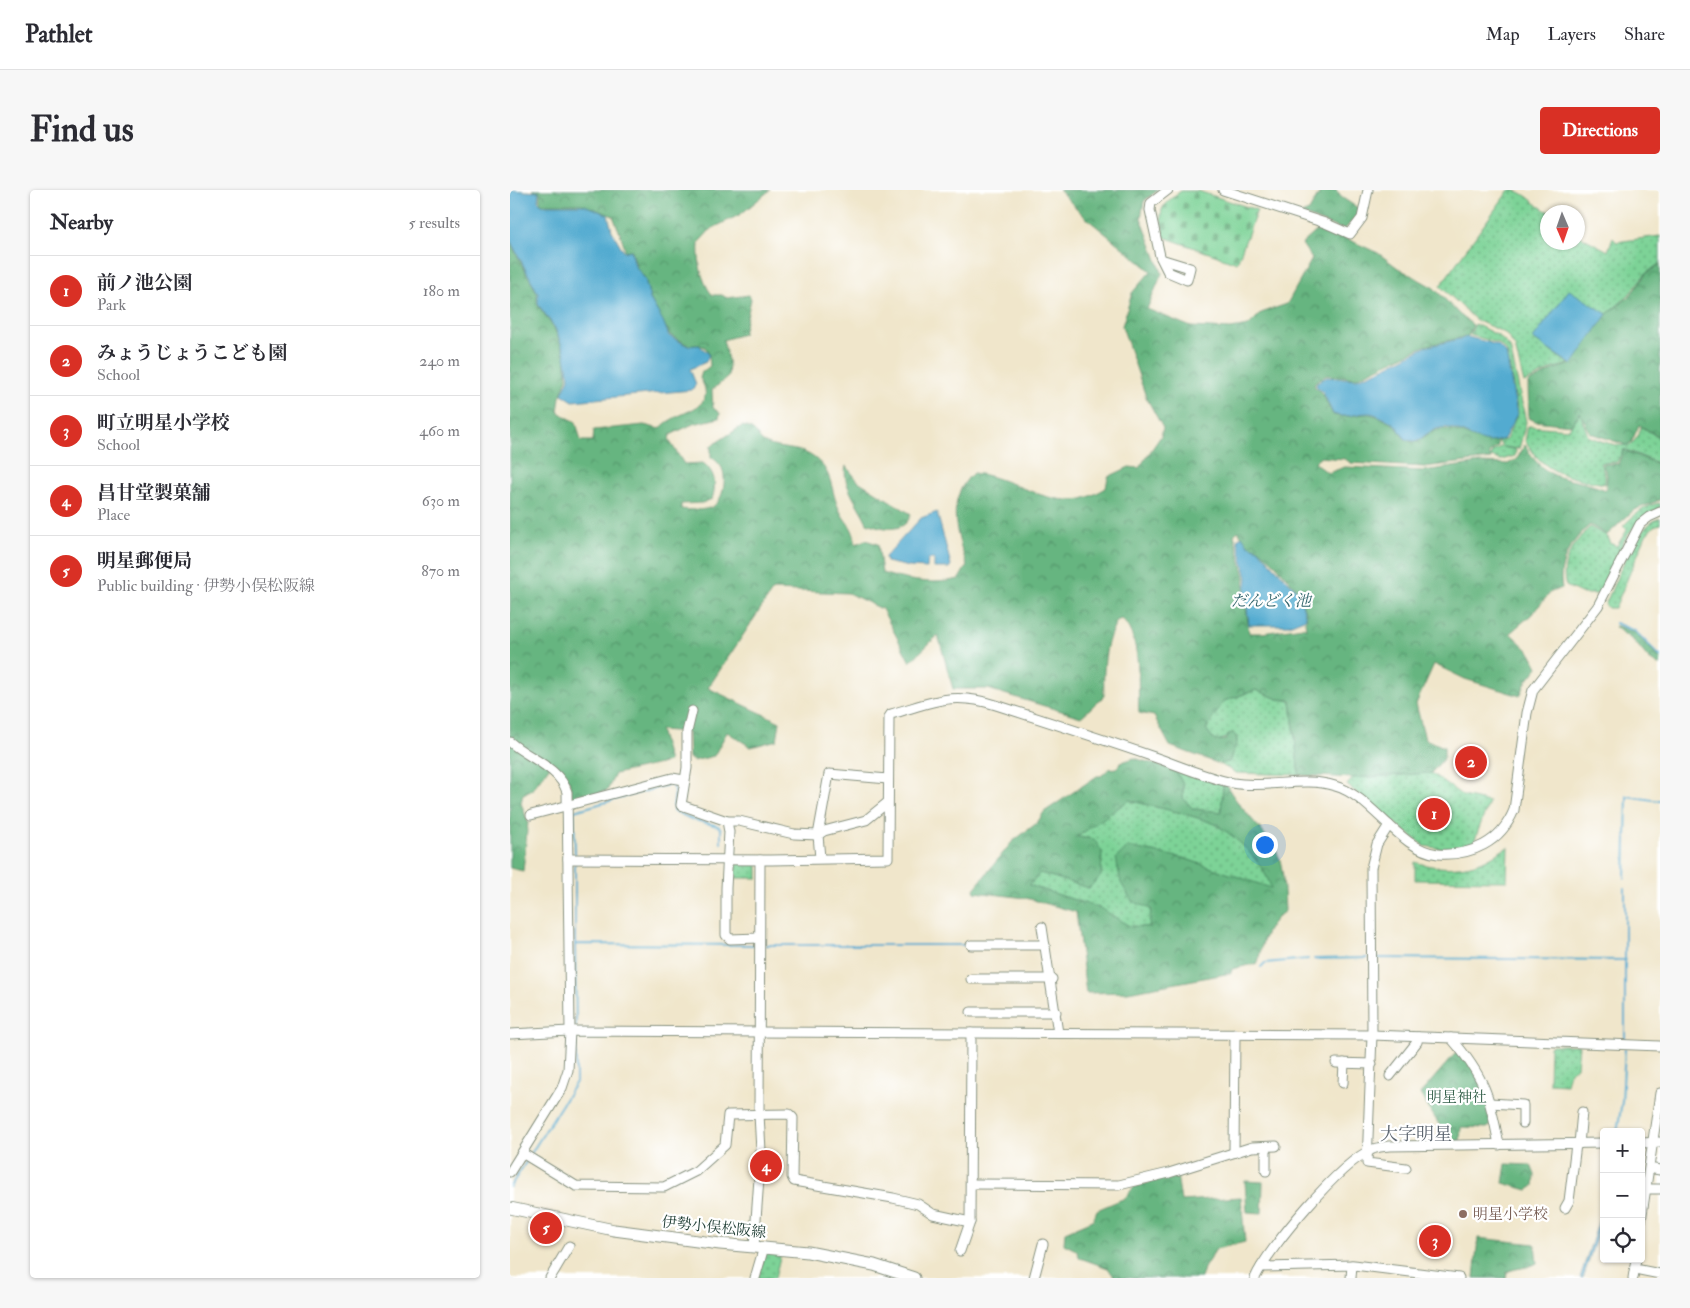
<!DOCTYPE html>
<meta charset="utf-8">
<style>
body{margin:0;font-family:"IM FELL Double Pica","Noto Serif JP",serif;background:#f7f7f7;color:#2b2b33}
.controls{position:absolute;right:15px;bottom:15px;display:grid;overflow:hidden;border-radius:5px;box-shadow:0 1px 4px #0004}
.controls button{width:45px;height:45px;display:grid;place-items:center;padding:0;border:0;border-bottom:1px solid #e1e1e2;background:#fff;color:#2b2b33;font:25px sans-serif}
.compass{position:absolute;left:1030px;top:15px;width:45px;height:45px;border-radius:50%;background:#fff;box-shadow:0 1px 4px #0004;rotate:178deg}
.you{position:absolute;left:754px;top:654px;width:18px;height:18px;margin:-12px;border:4px solid #fff;border-radius:50%;background:#1a73e8;box-shadow:0 0 0 8px #1a73e833}
.badge{display:grid;place-items:center;width:32px;height:32px;border-radius:50%;background:#d93025;color:#fff;font-size:16px;font-weight:700}
.pin{position:absolute;translate:-50% -50%;border:2px solid #fff;box-shadow:0 1px 5px #0006}
.list{margin:0;padding:0;list-style:none}
h2{display:flex;justify-content:space-between;align-items:center;height:65px;margin:0;padding:0 20px;font-size:21px}
h2 small{font-size:16px;font-weight:400;color:#7c7c81}
.list li{display:grid;grid-template-columns:32px 1fr auto;gap:15px;align-items:center;box-sizing:border-box;height:70px;padding:0 20px;border-top:1px solid #e1e1e2}
.list b{display:block;font-size:19px;white-space:nowrap}
.list p{margin:0;font-size:16px;white-space:nowrap;color:#7c7c81}
.list em{font-size:16px;font-style:normal;color:#7c7c81}
.icon{flex:none;width:28px;height:28px;fill:none;stroke:currentColor;stroke-width:2;stroke-linecap:round;stroke-linejoin:round}
.map{position:relative;flex:none;width:1150px;height:1088px;overflow:hidden;border-radius:5px}
header{display:flex;align-items:center;gap:30px;box-sizing:border-box;height:70px;padding:0 25px;background:#fff;border-bottom:1px solid #e1e1e2}
header strong{font-size:24px}
nav{display:flex;gap:28px;margin-inline-start:auto;font-size:18px}
.intro{display:flex;align-items:center;justify-content:space-between;box-sizing:border-box;height:120px;padding:0 30px}
h1{margin:0;font-size:35px}
.button{padding:12px 22px;border-radius:5px;background:#d93025;color:#fff;font-size:18px;font-weight:700}
main{display:flex;gap:30px;padding:0 30px}
aside{flex:1;background:#fff;border-radius:5px;box-shadow:0 1px 4px #0004}
.map>svg:first-child{display:block}
.grass{fill:url(#grass-dots);stroke:#4e8866}
.forest{fill:url(#forest-crowns);stroke:#42795a;fill-rule:evenodd}
.cemetery{fill:url(#cemetery-stones);stroke:#4e8866}
.water{fill:#53abd0;stroke:#397482}
.lines{fill:none;stroke-linecap:round;stroke-linejoin:round}
.stream{stroke:#53abd0;stroke-width:2}
.minor-casing{stroke:#889280;stroke-width:11}
.major-casing{stroke:#889280;stroke-width:13}
.minor{stroke:#fff;stroke-width:9}
.major{stroke:#fff;stroke-width:11}
.education-dot{fill:#8d6e63;stroke:#fff;stroke-width:2}
.labels{text-anchor:middle;stroke-width:4.5;stroke-linejoin:round;paint-order:stroke}
.park-label{font-size:15px;fill:#36624d;stroke:#fff}
.education-label{font-size:15px;fill:#785e54;stroke:#fff;text-anchor:start}
.street-label{font-size:15px;fill:#1f3d34;stroke:#fff}
.water-label{font-size:16px;font-style:italic;fill:#31646b;stroke:#fff}
.quarter-label{font-size:18px;fill:#5c656f;stroke:#fff}
</style>
<header>
<strong>Pathlet</strong>
<nav><a>Map</a><a>Layers</a><a>Share</a></nav>
</header>
<div class="intro"><h1>Find us</h1><a class="button">Directions</a></div>
<main>
<aside>
<h2>Nearby<small>5 results</small></h2>
<ul class="list">
<li><span class="badge">1</span><div><b>前ノ池公園</b><p>Park</p></div><em>180 m</em></li>
<li><span class="badge">2</span><div><b>みょうじょうこども園</b><p>School</p></div><em>240 m</em></li>
<li><span class="badge">3</span><div><b>町立明星小学校</b><p>School</p></div><em>460 m</em></li>
<li><span class="badge">4</span><div><b>昌甘堂製菓舗</b><p>Place</p></div><em>630 m</em></li>
<li><span class="badge">5</span><div><b>明星郵便局</b><p>Public building · 伊勢小俣松阪線</p></div><em>870 m</em></li>
</ul>
</aside>
<div class="map">
<svg width="1150" height="1088" viewBox="0 0 1150 1088">
<defs>
<pattern id="grass-dots" width="8" height="8" patternUnits="userSpaceOnUse" patternTransform="scale(1.25)"><rect width="8" height="8" fill="#7dd397"/><path d="M2 2h.1M6 6h.1" fill="none" stroke="#66ac7c" stroke-width="1.8" stroke-linecap="round"/></pattern>
<pattern id="forest-crowns" width="20" height="18" patternUnits="userSpaceOnUse" patternTransform="scale(1.25)"><rect width="20" height="18" fill="#66b580"/><path d="M2 6a3 3 0 1 1 6 0M12 15a3 3 0 1 1 6 0" fill="none" stroke="#53946a"/></pattern>
<pattern id="cemetery-stones" width="16" height="16" patternUnits="userSpaceOnUse" patternTransform="scale(1.25)"><rect width="16" height="16" fill="#7dd397"/><path d="M2 7V4a2 2 0 0 1 4 0v3zM10 15v-3a2 2 0 0 1 4 0v3z" fill="#66ac7c"/></pattern>
</defs>
<rect width="100%" height="100%" fill="#fff"/>
<filter id="ink" filterUnits="userSpaceOnUse"><feTurbulence type="fractalNoise" baseFrequency=".02" numOctaves="2"/><feDisplacementMap in="SourceGraphic" scale="10" xChannelSelector="R" yChannelSelector="G"/><feConvolveMatrix kernelMatrix="1 2 1 2 8 2 1 2 1" color-interpolation-filters="sRGB"/></filter>
<filter id="wash" filterUnits="userSpaceOnUse"><feTurbulence type="fractalNoise" baseFrequency=".0096" numOctaves="4" result="noise"/><feDisplacementMap in="SourceGraphic" scale="20" xChannelSelector="R" yChannelSelector="G"/><feGaussianBlur stdDeviation="1.12" result="paint"/><feColorMatrix in="noise" values="0 0 0 0 0 0 0 0 0 0 0 0 0 0 0 0 0 1.4 0 .05"/><feComposite in="paint" operator="in"/></filter>
<g filter="url(#wash)">
<rect width="100%" height="100%" fill="#f0e6cb"/>
<g class="grass">
<path d="M999,0C1017,0 1024,17 1040,22H1038V52H1068V45L1098,61L1103,47L1106,52L1150,46V73L1135,84L1117,107L1097,124L1059,100L1023,149L1059,174L1044,178L1014,193L1005,157L995,143L966,130L930,96Z"/>
<polygon points="965,134 989,146 1000,157 1016,232 1009,259 993,257 1006,260 1005,266 991,270 981,267 982,262 992,256 988,251 996,250 1008,223 997,162 988,153 960,145"/>
<path d="M1070,223L1078,246C1093,252 1106,257 1121,255L1128,246L1131,237L1150,248V274L1114,259L1107,272L1090,273L1095,285V294C1073,290 1049,287 1032,272C1024,266 1021,258 1015,251L1018,236L1059,239Z"/>
<path d="M1150,313V319C1116,328 1104,376 1089,404H1073L1056,396C1049,373 1064,352 1080,337L1097,346L1100,351L1099,353L1107,356L1117,340L1113,336C1124,325 1135,315 1150,313Z"/>
<path d="M1150,328V334L1144,336L1136,345L1105,418H1098L1095,415C1106,392 1125,335 1150,328Z"/>
<polygon points="746,500 768,509 781,511 789,585 726,583 708,573 719,572 727,552 726,546 705,551 696,539 714,511"/>
<polygon points="665,580 713,595 712,622 683,619 673,608 673,594"/>
<polygon points="921,583 953,606 979,612 962,657 941,660 914,656 837,595 843,588"/>
<path d="M618,610C644,617 672,622 697,631C721,639 755,674 762,699L673,668L622,711L641,719L639,737L619,736L592,719L518,695L530,683L579,698L566,647Z"/>
<path d="M998,657L997,691L905,690V672C929,680 959,680 981,667C987,664 992,660 998,657Z"/>
<path d="M244,672L248,676V688H219C221,672 228,673 244,672Z"/>
<polygon points="1042,855 1069,855 1067,877 1060,882 1057,894 1039,893 1040,857"/>
<polygon points="256,1061 271,1063 265,1088 248,1088"/>
</g>
<g class="forest">
<path d="M22,0H260L231,24L201,39L189,52C188,72 190,88 202,105H212L217,108L239,105L241,109L233,144L213,150L219,174L218,187L202,200L203,218L210,223L209,228L183,234L160,245L159,250L174,274L193,273C205,282 207,294 202,309L192,313L171,314V319C180,320 193,321 202,317C214,311 218,285 210,275C208,272 204,269 201,267V256L232,236C251,240 245,248 255,253C269,260 287,257 300,265C325,280 319,300 330,321C338,337 342,333 346,354L355,350L368,354L372,383C398,391 422,395 449,389L457,375C446,343 435,310 463,283C499,286 534,316 572,309C580,307 589,302 596,298L598,287L619,277L629,278L651,246L653,238L636,207L612,136L622,103L641,81L575,27L549,0H648L634,11L631,28L652,83L637,119L681,137L721,139L738,136L751,123L777,114L802,69L792,54L811,37L868,63L888,78L924,98L950,125L963,135L958,146L914,156L846,188L817,185L806,191L804,196L812,203L823,225C836,229 845,224 858,224C865,224 875,230 881,233C894,239 888,253 908,252C940,221 956,256 987,251L988,256L979,263L981,269L914,277L841,273L835,269L809,267L805,273L818,283L835,277L914,281L970,273L998,274L1007,269L1015,255C1037,296 1060,285 1096,300L1097,285L1092,274H1108L1114,260L1150,275V310L1124,320L1097,345L1080,335C1062,350 1047,373 1052,398L1041,402L1021,425L1000,443L1020,462L1028,477L1016,492L1010,506L955,489L924,474L906,514L915,549L934,557V568L921,583L843,588L789,585L781,510L768,509L746,500L714,511L696,539L705,551L716,550L718,544L723,543L726,546L727,552L719,572L710,574L660,556L644,526L629,523C627,493 633,452 612,429L608,430C594,450 593,481 594,506L571,527L478,499H443L428,445L400,472L372,419L338,403L263,400L198,498L270,532L267,550L241,557L217,542L204,566L183,571L179,568L178,542L150,540L159,572L105,584L97,601L63,611L59,591L40,576L22,600L13,604L11,613L18,632L13,681L0,678V52L27,103V114L44,138L55,165L57,188L50,207L48,222L66,232L71,251H83L84,240L134,235L150,239C165,219 211,222 190,188L192,182L200,176L199,164L195,157L189,155H178L160,145L140,108L135,88L127,79L122,60L115,61C113,48 108,39 103,26L72,14H33L30,12V2ZM728,341L738,355L749,359L767,376L789,402L797,428L795,431L796,439L793,437L752,443H739L734,400L735,387L724,345Z"/>
<polygon points="811,0 826,0 831,7 848,18 847,26 834,40 791,24 799,21"/>
<polygon points="1150,74 1150,247 1129,235 1121,253 1116,255 1080,243 1070,222 1061,235 1025,231 1019,228 1018,193 1045,179 1062,174 1097,124 1119,107 1136,84"/>
<path d="M336,276L348,291L401,324C395,344 373,339 357,333C350,316 331,295 336,276Z"/>
<polygon points="1106,436 1124,442 1150,468 1150,476 1139,469 1124,451 1105,437"/>
<path d="M624,568L665,580L673,594V608L683,619L711,622L713,595L716,594C728,619 763,647 770,670C774,686 774,704 775,721C757,734 752,751 748,773L722,779L721,783L618,802L576,803L566,722L516,708L465,702L464,699L502,652L527,633L534,622L587,586H591L599,579L606,578L612,572ZM619,610C644,617 671,622 697,631C721,639 755,674 761,698L673,668L618,657L606,668L611,693L622,711L641,719L639,737L619,736L592,719L519,695L530,683L579,698L591,686L592,662L584,649L567,647Z"/>
<polygon points="950,858 972,890 985,933 977,938 951,937 950,952 940,952 910,904"/>
<polygon points="996,974 1021,975 1025,985 1024,996 1018,1000 993,993"/>
<polygon points="667,985 671,1011 731,1007 735,1052 706,1059 694,1078 691,1088 605,1088 598,1078 570,1068 566,1060 554,1054 555,1042 583,1030 587,1020 615,1008 624,997"/>
<polygon points="735,991 753,992 752,1023 737,1022"/>
<path d="M968,1048L1025,1054L1027,1073C1017,1079 1007,1077 997,1082L996,1088H964Z"/>
</g>
<path class="cemetery" d="M671,1H688L747,20L727,73L654,47C649,19 648,18 671,1Z"/>
<g class="water">
<polygon points="0,0 29,2 28,11 33,15 74,15 98,25 102,41 114,62 121,60 125,76 135,89 140,109 153,131 159,146 178,156 189,155 199,164 196,172 180,179 186,194 182,200 63,211 52,204 59,188 54,161 45,138 28,114 28,103 0,50"/>
<polygon points="1059,100 1097,124 1062,175 1023,149"/>
<path d="M958,147L988,155L996,163L1007,224L994,249C990,250 984,252 979,252C950,247 938,223 908,251C888,252 894,238 881,232C875,229 865,223 859,223C845,223 837,229 823,224L813,202L806,196L807,192L817,187L847,189L870,180L915,157Z"/>
<polygon points="427,322 441,375 439,378 424,378 424,369 418,369 417,378 399,377 376,372 375,367 411,328"/>
<polygon points="732,346 738,355 748,359 789,403 796,428 779,435 739,435 735,401 737,388 727,349"/>
<polygon points="1094,1015 1094,1023 1073,1088 1070,1088"/>
</g>
<g class="lines">
<g class="stream">
<polyline points="1105,433 1125,441 1150,466"/>
<polyline points="65,664 64,621 161,594 165,600 163,620 181,629 208,636 211,639 211,653"/>
<polyline points="65,674 65,754"/>
<polyline points="1115,688 1117,606 1150,611"/>
<polyline points="255,755 456,755"/>
<polyline points="866,768 1116,770"/>
<polyline points="804,769 857,768"/>
<polyline points="751,777 755,773 798,769"/>
<polyline points="66,836 65,754 244,755"/>
<polyline points="1115,851 1115,698"/>
<polyline points="1107,942 1112,912 1115,859"/>
<polyline points="20,965 66,892 66,848"/>
<polyline points="0,997 18,969"/>
</g>
</g>
</g>
<g filter="url(#ink)">
<g class="lines">
<g class="minor-casing">
<g id="minor">
<polyline points="713,0 815,33 840,44 852,28 858,0"/>
<polyline points="654,70 680,78 677,90 658,82 650,66 640,20 641,13 658,0"/>
<polyline points="182,521 177,542 177,578 171,615 217,631 219,642 216,698 216,745 220,749 249,748"/>
<path d="M0,552C18,568 49,577 57,602L60,841L58,880L52,898L0,982"/>
<polyline points="21,625 162,588 174,590"/>
<polyline points="217,631 229,631 284,644 308,645 314,641 356,630 377,613"/>
<polyline points="879,635 867,654 861,678 862,845 857,973 896,978"/>
<polyline points="310,668 308,645 319,584 378,589"/>
<path d="M58,669L261,670L378,668L379,527L381,524C424,512 442,501 486,515C539,532 592,549 644,567C670,576 697,588 723,593C756,599 794,586 825,596C862,606 889,660 928,664C962,666 991,652 1004,620L1017,523L1023,500L1088,416L1130,334L1139,327L1150,322"/>
<polyline points="532,737 548,843"/>
<polyline points="461,755 535,755"/>
<polyline points="461,789 542,789"/>
<polyline points="461,822 546,822"/>
<polyline points="0,844 60,841 862,845 1150,856"/>
<path d="M941,848C974,886 980,906 989,955"/>
<polyline points="826,873 862,874"/>
<polyline points="880,886 907,852 908,847"/>
<polyline points="833,893 834,873"/>
<polyline points="980,913 1013,915 1013,933"/>
<polyline points="1131,953 1150,952"/>
<polyline points="1069,954 1072,922"/>
<polyline points="756,957 756,981"/>
<polyline points="724,962 725,844"/>
<polyline points="12,963 66,996 154,997 186,981 215,955 218,925 279,924 283,928 282,987 284,991 383,1008 408,1014 423,1024 460,1032"/>
<polyline points="1144,979 1150,980"/>
<polyline points="461,994 609,995 659,983 742,957 766,956"/>
<polyline points="1140,999 1150,999"/>
<polyline points="1055,1018 1059,1011 1066,954"/>
<polyline points="1131,1031 1150,903"/>
<polyline points="244,1057 251,961 249,924 250,670"/>
<polyline points="450,1061 460,1032 461,843"/>
<polyline points="751,1077 844,1075 949,1088"/>
<polyline points="1130,1080 1150,1084"/>
<polyline points="40,1088 59,1056"/>
<polyline points="245,1088 254,1057"/>
<polyline points="524,1088 533,1054"/>
<path d="M745,1088C759,1057 830,973 861,960C866,957 873,957 879,956L1094,953"/>
<polyline points="841,1088 842,1075"/>
<polyline points="1123,1088 1126,1069"/>
</g>
</g>
<g class="major-casing">
<polyline id="major" points="0,1018 104,1040 210,1054 298,1062 364,1075 404,1088"/>
</g>
<use href="#minor" class="minor"/>
<use href="#major" class="major"/>
</g>
</g>
<circle class="education-dot" cx="953" cy="1024" r="5"/>
<g class="labels">
<g class="park-label">
<text x="947" y="912">明星神社</text>
</g>
<g class="education-label">
<text x="963" y="1029">明星小学校</text>
</g>
<g class="street-label">
<text transform="translate(204 1037) rotate(6)" y="5">伊勢小俣松阪線</text>
</g>
<g class="water-label">
<text x="761" y="416">だんどく池</text>
</g>
<g class="quarter-label">
<text x="906" y="950">大字明星</text>
</g>
</g>
</svg>
<div class="controls">
<button>+</button>
<button>−</button>
<button><svg class="icon" aria-label="locate" viewBox="0 0 24 24"><circle cx="12" cy="12" r="6"/><path d="M12 2v4M12 18v4M2 12h4M18 12h4"/></svg></button>
</div>
<svg class="compass" viewBox="-18 -18 36 36"><path d="M0-13l5 13h-10z" fill="#e53935"/><path d="M0 13l5-13h-10z" fill="#7c7c81"/></svg>
<div class="you"></div>
<div class="pin badge" style="left:924px;top:624px">1</div>
<div class="pin badge" style="left:961px;top:572px">2</div>
<div class="pin badge" style="left:925px;top:1051px">3</div>
<div class="pin badge" style="left:256px;top:976px">4</div>
<div class="pin badge" style="left:36px;top:1038px">5</div>
</div>
</main>
